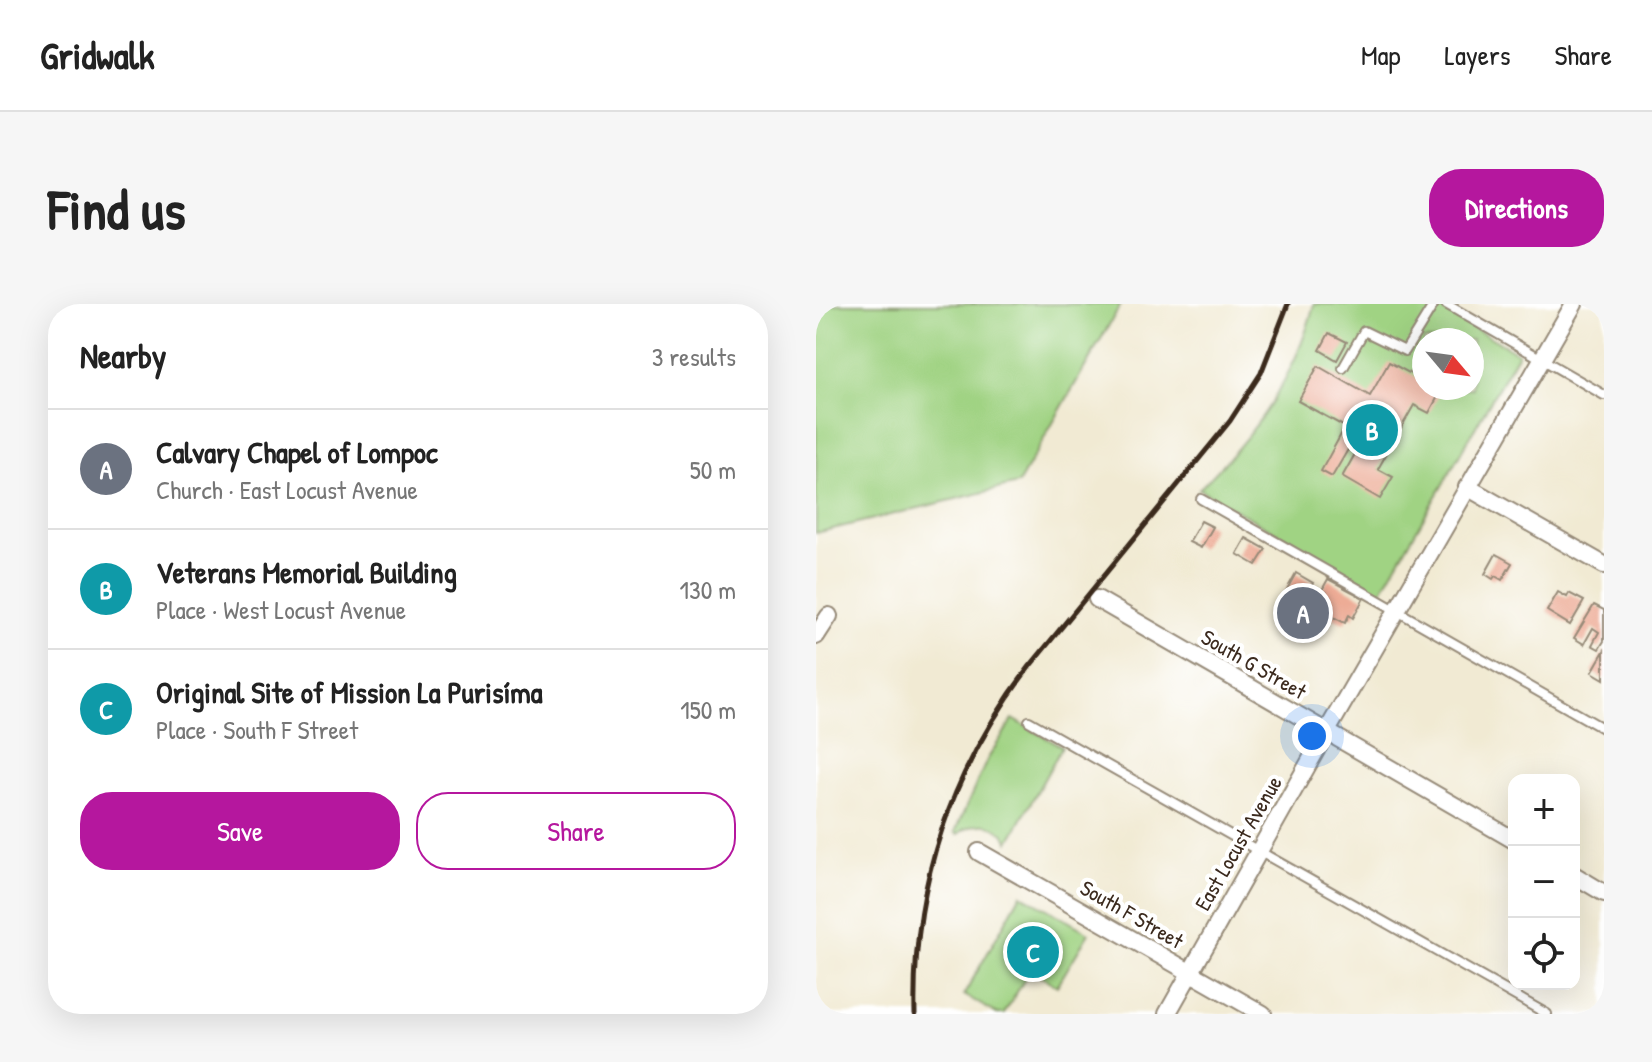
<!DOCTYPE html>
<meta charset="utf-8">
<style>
body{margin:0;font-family:"Patrick Hand",sans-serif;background:#f6f6f6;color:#222}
.controls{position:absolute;right:24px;bottom:24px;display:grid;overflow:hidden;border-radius:16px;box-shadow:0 8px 32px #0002}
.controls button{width:72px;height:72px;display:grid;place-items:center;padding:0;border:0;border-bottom:2px solid #e0e0e0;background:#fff;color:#222;font:40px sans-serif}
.compass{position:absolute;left:596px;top:24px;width:72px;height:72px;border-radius:50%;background:#fff;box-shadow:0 8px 32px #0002;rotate:119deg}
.you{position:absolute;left:496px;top:432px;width:28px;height:28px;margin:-20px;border:6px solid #fff;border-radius:50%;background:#1a73e8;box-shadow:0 0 0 12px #1a73e833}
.badge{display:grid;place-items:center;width:52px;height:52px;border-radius:50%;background:#b5179e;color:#fff;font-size:26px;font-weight:700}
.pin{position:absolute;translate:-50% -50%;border:4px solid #fff;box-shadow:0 2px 8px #0006}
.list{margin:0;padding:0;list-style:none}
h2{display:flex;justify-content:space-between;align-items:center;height:104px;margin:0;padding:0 32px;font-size:34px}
h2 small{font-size:26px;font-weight:400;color:#767676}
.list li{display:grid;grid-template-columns:52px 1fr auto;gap:24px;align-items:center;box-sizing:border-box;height:120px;padding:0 32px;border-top:2px solid #e0e0e0}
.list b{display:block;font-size:30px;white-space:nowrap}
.list p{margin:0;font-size:26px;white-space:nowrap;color:#767676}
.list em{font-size:26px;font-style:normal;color:#767676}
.actions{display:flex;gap:16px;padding:24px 32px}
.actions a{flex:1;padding:18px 0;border:2px solid #b5179e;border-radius:32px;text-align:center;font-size:28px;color:#b5179e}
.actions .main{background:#b5179e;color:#fff}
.icon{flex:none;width:44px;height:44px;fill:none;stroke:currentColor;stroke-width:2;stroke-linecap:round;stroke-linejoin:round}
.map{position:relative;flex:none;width:788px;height:710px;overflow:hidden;border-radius:32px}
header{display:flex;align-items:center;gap:48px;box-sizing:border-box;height:112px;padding:0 40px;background:#fff;border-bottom:2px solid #e0e0e0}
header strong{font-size:38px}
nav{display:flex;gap:44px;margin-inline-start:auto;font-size:28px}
.intro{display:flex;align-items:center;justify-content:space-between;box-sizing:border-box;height:192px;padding:0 48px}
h1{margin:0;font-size:56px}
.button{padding:20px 36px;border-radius:32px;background:#b5179e;color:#fff;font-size:28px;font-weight:700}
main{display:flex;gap:48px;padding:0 48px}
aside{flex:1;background:#fff;border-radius:32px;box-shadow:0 8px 32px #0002}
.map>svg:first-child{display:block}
.green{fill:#a0d383;stroke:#6e7e50;stroke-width:2;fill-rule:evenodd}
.building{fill:#edac96}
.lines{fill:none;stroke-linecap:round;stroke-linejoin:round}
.service-casing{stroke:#968a78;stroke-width:12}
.minor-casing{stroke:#968a78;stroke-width:20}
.service{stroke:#fff;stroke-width:8}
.minor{stroke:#fff;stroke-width:16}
.rail{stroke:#3b2a1e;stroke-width:5}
.labels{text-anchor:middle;stroke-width:8;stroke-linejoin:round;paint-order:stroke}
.street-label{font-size:22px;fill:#3b2a1e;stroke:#fff}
</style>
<header>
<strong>Gridwalk</strong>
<nav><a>Map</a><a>Layers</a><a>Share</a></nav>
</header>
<div class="intro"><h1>Find us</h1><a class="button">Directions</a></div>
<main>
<aside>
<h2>Nearby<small>3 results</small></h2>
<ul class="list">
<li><span class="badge" style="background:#6b7280">A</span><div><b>Calvary Chapel of Lompoc</b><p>Church · East Locust Avenue</p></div><em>50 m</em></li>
<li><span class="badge" style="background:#0f9aa8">B</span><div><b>Veterans Memorial Building</b><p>Place · West Locust Avenue</p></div><em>130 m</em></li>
<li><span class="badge" style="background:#0f9aa8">C</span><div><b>Original Site of Mission La Purisíma</b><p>Place · South F Street</p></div><em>150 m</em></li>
</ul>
<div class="actions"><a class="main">Save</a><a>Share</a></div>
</aside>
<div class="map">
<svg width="788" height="710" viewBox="0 0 788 710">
<rect width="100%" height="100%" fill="#fff"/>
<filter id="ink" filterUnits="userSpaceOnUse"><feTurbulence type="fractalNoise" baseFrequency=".0125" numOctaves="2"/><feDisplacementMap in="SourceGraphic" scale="16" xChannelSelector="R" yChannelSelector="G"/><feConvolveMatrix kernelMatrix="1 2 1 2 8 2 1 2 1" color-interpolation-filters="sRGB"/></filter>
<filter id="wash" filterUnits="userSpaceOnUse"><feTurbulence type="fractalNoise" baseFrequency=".006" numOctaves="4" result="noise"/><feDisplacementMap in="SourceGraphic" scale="32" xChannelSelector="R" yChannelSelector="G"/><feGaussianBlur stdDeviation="1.8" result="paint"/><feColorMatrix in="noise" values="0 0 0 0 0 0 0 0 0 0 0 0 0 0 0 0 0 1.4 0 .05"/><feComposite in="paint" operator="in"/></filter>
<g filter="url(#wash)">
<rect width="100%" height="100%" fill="#f1ead3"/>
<g class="green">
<polygon points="0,0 305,0 202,180 0,229"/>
<path d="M498,0H616L702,49L565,288L383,185C438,132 479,75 498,0ZM608,36H656V84H608Z"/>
<path d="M197,415L246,443L193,538C181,517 160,516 142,530L139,528L171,456Z"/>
<polygon points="205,590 273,629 241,682 214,666 188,710 181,710 148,691"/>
</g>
<g id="blocks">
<g class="building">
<polygon points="513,29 531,38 521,56 504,46"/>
<polygon points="573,58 608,77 608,84 620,84 625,87 613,109 598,101 562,165 577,173 564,195 526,173 548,134 541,130 516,173 505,167 529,123 482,97 502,62 554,92"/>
<polygon points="385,217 397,223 385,244 373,238"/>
<polygon points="430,234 450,245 440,261 421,250"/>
<polygon points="680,250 696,259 686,276 679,272 677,275 669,270"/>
<polygon points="480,269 497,279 488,297 470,287"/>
<polygon points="512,275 548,294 537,314 533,311 529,319 513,311 517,303 505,296 510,288 506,286"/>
<polygon points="742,288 751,293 753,289 768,297 754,321 731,307"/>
<polygon points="778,301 788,306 788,337 783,345 776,341 783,328 777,324 768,340 758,334"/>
<polygon points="788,347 788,375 776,368"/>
</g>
</g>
</g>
<g filter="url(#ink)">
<use href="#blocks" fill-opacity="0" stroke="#968a78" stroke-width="2"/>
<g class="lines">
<g class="service-casing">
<g id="service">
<polyline points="630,0 788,91"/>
<polyline points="527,64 548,27 589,47 618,0"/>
<polyline points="385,195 788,425"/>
<polyline points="213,417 731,710"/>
</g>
</g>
<g class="minor-casing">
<g id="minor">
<polyline points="651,183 788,261"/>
<polyline points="281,295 698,536"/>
<polyline points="0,332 13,312"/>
<polyline points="163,548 447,710"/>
<polyline points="758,571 788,589"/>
<polyline points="351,710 511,427 758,0"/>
</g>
</g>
<use href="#service" class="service"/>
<use href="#minor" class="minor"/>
<path class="rail" d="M99,710C96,579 135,466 214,362L414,117L445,69L472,0"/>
</g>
</g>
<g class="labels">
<g class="street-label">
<text transform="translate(438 360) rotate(30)" y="8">South G Street</text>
<text transform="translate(422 539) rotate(-60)" y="8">East Locust Avenue</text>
<text transform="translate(316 610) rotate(30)" y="8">South F Street</text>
</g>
</g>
</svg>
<div class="controls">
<button>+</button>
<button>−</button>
<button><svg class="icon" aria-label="locate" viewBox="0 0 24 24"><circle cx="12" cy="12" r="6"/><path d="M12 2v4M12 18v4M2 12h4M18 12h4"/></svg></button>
</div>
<svg class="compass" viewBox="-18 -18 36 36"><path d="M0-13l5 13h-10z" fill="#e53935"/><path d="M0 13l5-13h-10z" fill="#767676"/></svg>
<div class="you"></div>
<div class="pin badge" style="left:487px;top:309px;background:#6b7280">A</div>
<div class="pin badge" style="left:556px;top:126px;background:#0f9aa8">B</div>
<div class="pin badge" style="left:217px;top:648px;background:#0f9aa8">C</div>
</div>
</main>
